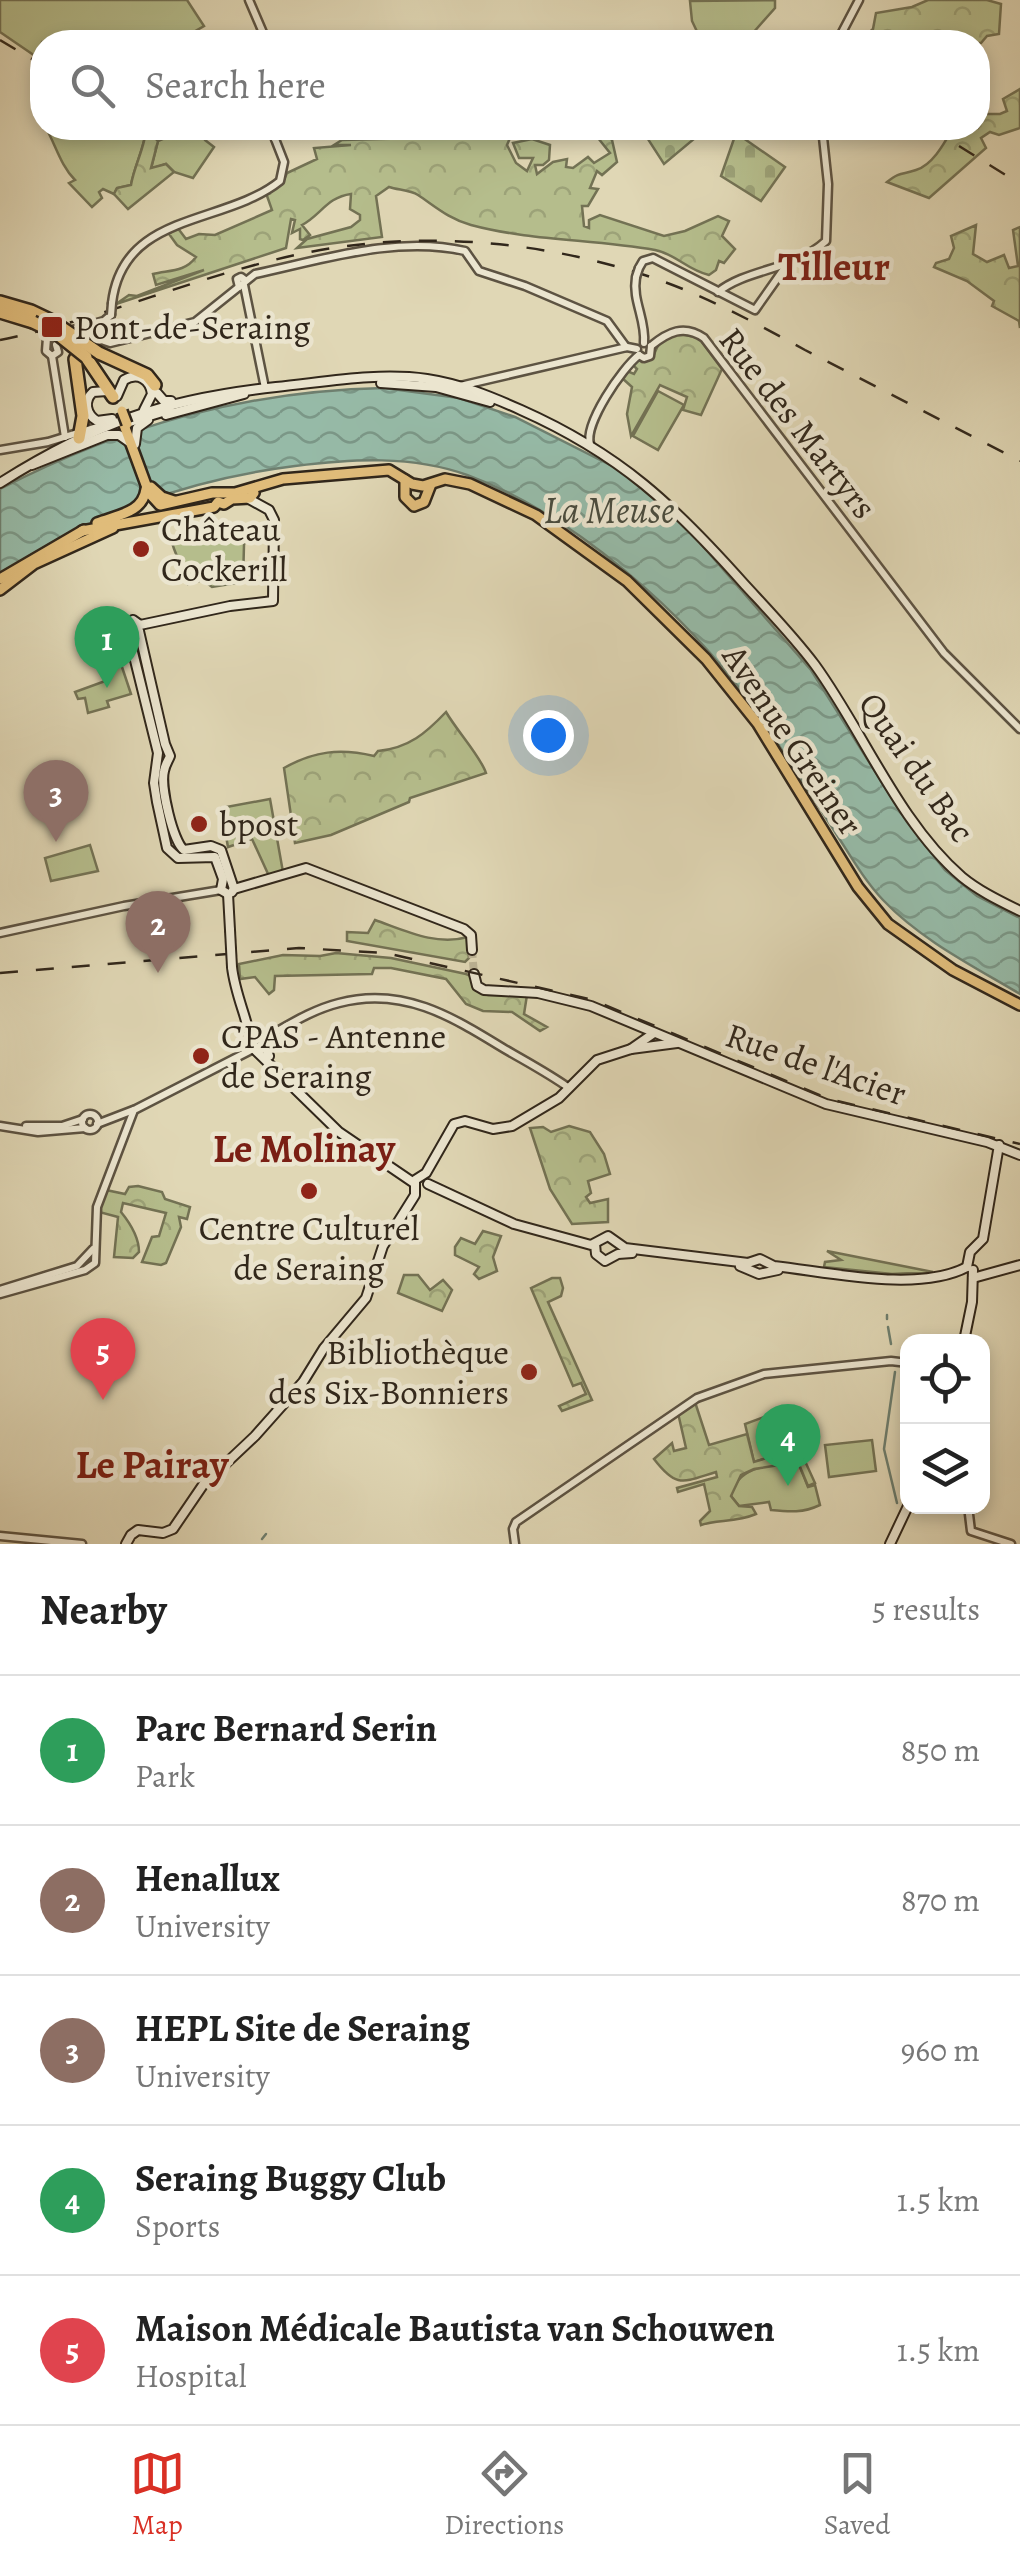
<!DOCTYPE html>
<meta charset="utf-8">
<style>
body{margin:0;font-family:Alegreya,serif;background:#f2f2f2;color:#222}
.controls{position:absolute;right:30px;bottom:30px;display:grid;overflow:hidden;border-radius:20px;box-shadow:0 5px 15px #0003}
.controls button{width:90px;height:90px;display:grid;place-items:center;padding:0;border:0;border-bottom:2px solid #e0e0e0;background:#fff;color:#222;font:50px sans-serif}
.you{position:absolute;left:548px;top:735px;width:35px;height:35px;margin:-25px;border:8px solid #fff;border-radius:50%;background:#1a73e8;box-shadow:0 0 0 15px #1a73e833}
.badge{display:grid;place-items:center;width:65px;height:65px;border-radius:50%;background:#d93025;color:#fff;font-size:32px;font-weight:700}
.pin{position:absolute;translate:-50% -82px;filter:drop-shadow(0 2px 5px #0008)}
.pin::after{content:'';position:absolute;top:52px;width:35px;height:30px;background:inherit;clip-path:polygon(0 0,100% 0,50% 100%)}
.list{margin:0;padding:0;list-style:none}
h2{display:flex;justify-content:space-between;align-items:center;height:130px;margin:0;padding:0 40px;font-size:42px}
h2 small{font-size:32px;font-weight:400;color:#767676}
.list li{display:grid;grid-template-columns:65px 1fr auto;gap:30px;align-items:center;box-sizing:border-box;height:150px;padding:0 40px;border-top:2px solid #e0e0e0}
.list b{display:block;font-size:38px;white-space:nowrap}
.list p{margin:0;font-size:32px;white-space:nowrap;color:#767676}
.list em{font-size:32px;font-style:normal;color:#767676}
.icon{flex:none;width:55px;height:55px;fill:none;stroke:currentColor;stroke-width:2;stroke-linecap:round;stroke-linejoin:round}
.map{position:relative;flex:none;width:1020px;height:1544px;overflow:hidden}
.search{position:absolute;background:#fff;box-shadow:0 5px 15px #0003;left:30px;right:30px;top:30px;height:110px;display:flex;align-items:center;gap:25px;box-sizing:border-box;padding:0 35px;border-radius:40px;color:#767676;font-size:38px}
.sheet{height:880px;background:#fff}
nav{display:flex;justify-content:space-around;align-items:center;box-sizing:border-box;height:140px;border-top:2px solid #e0e0e0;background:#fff;font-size:28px;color:#767676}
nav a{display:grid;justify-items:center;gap:5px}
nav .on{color:#d93025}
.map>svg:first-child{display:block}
.green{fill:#b5bd8c;stroke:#737254;stroke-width:2.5}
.forest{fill:url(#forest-crowns);stroke:#737254;stroke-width:2.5}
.cemetery{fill:url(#cemetery-stones);stroke:#737254;stroke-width:2.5}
.water{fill:url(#water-waves);stroke:#6e7f6f;stroke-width:2.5}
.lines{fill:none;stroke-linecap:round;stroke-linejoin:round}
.stream{stroke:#6e7f6f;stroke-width:2.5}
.secondary-tunnel{stroke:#bdb496;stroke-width:8;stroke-dasharray:8 4;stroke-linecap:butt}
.tertiary-casing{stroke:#5d5342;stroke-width:11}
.secondary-casing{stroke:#31271b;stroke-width:12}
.primary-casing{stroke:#31271b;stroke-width:14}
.motorway-casing{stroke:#31271b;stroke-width:16}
.tertiary{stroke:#ebe5cf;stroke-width:6}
.secondary{stroke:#ebe5cf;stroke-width:8}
.primary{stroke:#e0bc7a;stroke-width:9}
.motorway{stroke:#e0bc7a;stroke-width:11}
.rail{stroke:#31271b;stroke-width:2.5;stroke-dasharray:18 18;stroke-linecap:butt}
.tertiary-bridge-casing{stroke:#5d5342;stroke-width:11;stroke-linecap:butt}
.secondary-bridge-casing{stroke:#31271b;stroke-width:12;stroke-linecap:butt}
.primary-bridge-casing{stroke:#31271b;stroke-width:14;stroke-linecap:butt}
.motorway-bridge-casing{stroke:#31271b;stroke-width:16;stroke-linecap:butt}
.tertiary-bridge{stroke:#ebe5cf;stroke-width:6}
.secondary-bridge{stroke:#ebe5cf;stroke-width:8}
.primary-bridge{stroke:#e0bc7a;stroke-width:9}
.motorway-bridge{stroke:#e0bc7a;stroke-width:11}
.poi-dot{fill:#8f2418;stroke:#ebe5cf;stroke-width:4}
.labels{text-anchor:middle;stroke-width:9;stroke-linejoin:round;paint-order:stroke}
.poi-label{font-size:35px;fill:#31271b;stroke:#ebe5cf;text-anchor:start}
.street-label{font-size:35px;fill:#31271b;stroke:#ebe5cf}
.water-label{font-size:38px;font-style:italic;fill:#4a4c3e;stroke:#ebe5cf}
.quarter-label{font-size:40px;font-weight:bold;fill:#7a1f14;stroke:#ebe5cf}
</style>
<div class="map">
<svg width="1020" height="1544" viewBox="0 0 1020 1544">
<defs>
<pattern id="forest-crowns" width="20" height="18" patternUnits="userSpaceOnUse" patternTransform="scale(2.5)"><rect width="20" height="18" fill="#b5bd8c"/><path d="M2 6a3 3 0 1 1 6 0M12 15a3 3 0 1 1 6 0" fill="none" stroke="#9ca278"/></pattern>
<pattern id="cemetery-stones" width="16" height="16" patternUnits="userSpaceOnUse" patternTransform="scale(2.5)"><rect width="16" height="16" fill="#b5bd8c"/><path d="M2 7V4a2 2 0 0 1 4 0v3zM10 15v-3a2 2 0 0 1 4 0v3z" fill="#9ca278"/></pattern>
<pattern id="water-waves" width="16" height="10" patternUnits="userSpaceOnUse" patternTransform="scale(2.5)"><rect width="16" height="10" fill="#96baa7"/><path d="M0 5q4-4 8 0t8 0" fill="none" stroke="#7b9787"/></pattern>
</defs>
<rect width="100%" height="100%" fill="#e0d7b5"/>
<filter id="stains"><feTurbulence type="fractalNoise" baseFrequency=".002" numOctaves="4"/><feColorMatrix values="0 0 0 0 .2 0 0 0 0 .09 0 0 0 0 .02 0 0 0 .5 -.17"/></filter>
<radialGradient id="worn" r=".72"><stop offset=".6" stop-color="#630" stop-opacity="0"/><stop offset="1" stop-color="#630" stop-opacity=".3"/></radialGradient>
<g class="green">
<polygon points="0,0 187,0 204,26 176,42 42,42 38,58 0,32"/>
<polygon points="775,0 775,8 745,42 702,42 692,21 690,1"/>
<path d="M46,128H146C146,144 134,166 131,185L117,188L114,194L103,189L99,192L102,198L92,207L69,183L75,180C61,166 56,146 46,128Z"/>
<polygon points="169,128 204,129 205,140 214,147 193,178 174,172 166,164 151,169 158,141 165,138"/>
<polygon points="658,391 684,405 658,450 633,436"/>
<path d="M245,525L248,530L244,545L243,582L212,587L203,580L188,584C185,568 174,556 171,538Z"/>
<polygon points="121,664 131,694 107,701 109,707 88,713 85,698 78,699 75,692 108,680 104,671"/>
<polygon points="270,799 283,872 269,876 252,839 228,847 221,808"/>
<polygon points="90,845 98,871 51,881 45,858"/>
<polygon points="827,1251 933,1272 892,1274 824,1267 825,1262 841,1260"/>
<polygon points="783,1410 799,1448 754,1462 745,1424"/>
<polygon points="872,1440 876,1471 829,1477 825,1445"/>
<path d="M798,1462L808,1487L815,1485L820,1505C803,1513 790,1512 771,1510L769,1502L739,1506L731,1496C737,1465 772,1465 798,1462Z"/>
</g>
<g class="forest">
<polygon points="928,0 987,0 1001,4 999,34 987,36 981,43 858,42 873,29 876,13 912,7"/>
<path d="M1020,89V128L999,135L990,132L981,138L986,148L929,198L887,182C901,171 902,175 916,170C933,165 945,142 953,128H978V114H1000L1007,111L1003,99Z"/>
<path d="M146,128H153V136L158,141L151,168L166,164L174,172L128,209L114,194L117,188L131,185C134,166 146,145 146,128Z"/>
<path d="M457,128H538L510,138L507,145L516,163L527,171L533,158H519L513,143L532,139L550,145L549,160L543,165H535L537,174L553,162L567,159L566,167L573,168L588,157L594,163L610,153L594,133L593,128H609L612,137L608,136L612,140L617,162L602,175L597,171L590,188L598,189L588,206H582L584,226L589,228V220L600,215L664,236L685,231L718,216L729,221L722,236L735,249L724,263L719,261L716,270L709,275C687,270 676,254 655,250C594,239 531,241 471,225C449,219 436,207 418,195C410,190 398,190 389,187L376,196L382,237L297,248L307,239L351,227L360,220V215L350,209L351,194C327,197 321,215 302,225L310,235L303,240L300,239V229L292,233L295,220L291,219L286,248L116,304L129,295L137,296L204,270L156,285L153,274C170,270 185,272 196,257L177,245L169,234L177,227L186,239L199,234L215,235L272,210L266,193L282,184L287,173L317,159L314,148L351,145H334L342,140L419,138Z"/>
<polygon points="976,225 973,254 987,262 1004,255 1009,268 1018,266 1013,230 1020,227 1020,328 1019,321 992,306 994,301 967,281 934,267 936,263 949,259 954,248 951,236"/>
<polygon points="678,333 699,338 722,369 701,415 683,410 687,397 660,385 631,436 627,414 632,387 622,378 627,371 634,374 637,369 632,364 638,359 642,362 652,359 659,343"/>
<path d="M446,712C457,731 481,757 486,773L410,798L409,802L331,835L295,843L284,768C314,751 340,748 374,756L378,751C409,748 426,733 446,712Z"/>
<path d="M375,920C406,931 436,946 468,937L469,958L465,962L347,941V932L368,933Z"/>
<polygon points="336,953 391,958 466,974 471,976 477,990 488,995 527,995 524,1014 547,1027 540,1031 512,1012 483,1011 466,1004 446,979 391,968 374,968 372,974 275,976 274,990 269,994 255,977 240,979 239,964 283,955 320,956"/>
<polygon points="569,1126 590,1132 604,1154 610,1174 588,1181 591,1193 586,1197 590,1203 608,1199 608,1222 572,1224 550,1189 530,1128 543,1127 551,1132"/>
<path d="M138,1186L162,1192L165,1199L190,1207L187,1219L179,1217L181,1227L166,1263L161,1265L142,1262L152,1237L159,1236L166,1213L123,1203L121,1212C130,1223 139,1237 139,1252L133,1258L114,1257L118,1217L99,1212L106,1190L125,1194L129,1187Z"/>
<polygon points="483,1231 501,1236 493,1257 497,1271 479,1279 474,1274 479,1267 455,1255 455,1247 461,1238 475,1244"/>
<polygon points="404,1275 418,1275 430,1290 443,1280 452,1290 442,1311 398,1293"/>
<polygon points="552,1278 560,1278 563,1288 561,1296 548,1302 592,1400 562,1411 559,1406 586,1394 581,1383 573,1386 531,1288"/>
<path d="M695,1402L709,1445L747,1434L754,1462L799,1448L815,1483L808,1486L798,1462L754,1469L741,1475L731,1496L739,1506L752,1507L756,1514C735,1523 717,1519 701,1525L700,1521L710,1511L704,1484L678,1492L677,1488L717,1477L716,1472C683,1482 677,1489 654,1459L672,1443L674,1451L686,1448L678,1413Z"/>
</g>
<g class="cemetery">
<polygon points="636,128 707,128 664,164 648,139 643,138"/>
<polygon points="736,133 785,167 761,201 721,176"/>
</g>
<path class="water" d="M384,388L459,398L515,417L620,470L649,494L687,528L811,670L907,822L945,870L977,896L1020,918V994C973,966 921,940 883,900C864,880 850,855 835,832C808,790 781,747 752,706C687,614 573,514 467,475C412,455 352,459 295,466C190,479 87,515 0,575V489C124,425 245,391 384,388Z"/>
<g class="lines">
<g class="stream">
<polyline points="887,1315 887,1319"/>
<polyline points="888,1327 891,1344"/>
<polyline points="895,1372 884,1449 897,1503"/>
<polyline points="262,1539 266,1534"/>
</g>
<polyline class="secondary-tunnel" points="472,950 474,974"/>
<g class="tertiary-casing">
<g id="tertiary">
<polyline points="249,0 267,42"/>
<polyline points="837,42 859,0"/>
<polyline points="639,268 643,261 653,258 755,310 786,266"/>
<path d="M636,277C632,301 646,319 644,343"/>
<polyline points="244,285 265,388"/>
<polyline points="239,287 237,279 241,277 245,280"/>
<path d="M718,292C748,268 793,271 826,241L828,184L822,128"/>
<path d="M112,303C123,211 224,226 280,181L284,162L275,139"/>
<polyline points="69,331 104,321 111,315"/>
<path d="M104,334V341L110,343L195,322L255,274C321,260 397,235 465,251L479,271L525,286L607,321L626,347"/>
<polyline points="77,339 109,331 114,334 114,341"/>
<polyline points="56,345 58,352 52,356 65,437"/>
<path d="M651,346C668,332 684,324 704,338L944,653L1020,729"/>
<polyline points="639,355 644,358 650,356 651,346"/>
<polyline points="52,356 46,351 47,338 57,334"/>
<polyline points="460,386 627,347 637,349"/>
<path d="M590,444C584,424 622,368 639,355"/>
<polyline points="0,450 48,442 110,423"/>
<polyline points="0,933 124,906 221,890"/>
<path d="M263,1039C287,1026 311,1010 339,1003C402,986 451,1016 503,1048C525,1061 548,1073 569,1088"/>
<circle cx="90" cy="1122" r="8"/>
<polyline points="97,1124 136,1109 253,1049"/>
<polyline points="0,1126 38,1132 85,1128"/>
<polyline points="26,1126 62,1126 83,1119"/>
<polyline points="0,1290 77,1266 93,1249"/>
<polyline points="0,1294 85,1270 95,1263 97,1207 134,1110"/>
<polyline points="968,1506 971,1531 1011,1544"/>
<polyline points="0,1536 82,1544"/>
<polyline points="515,1544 513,1529 516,1522 697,1398 764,1374 891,1361 908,1363"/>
</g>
</g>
<g class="secondary-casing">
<g id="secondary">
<polyline points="381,383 436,387 490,402"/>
<path d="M107,391L93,392C83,401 86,414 97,421L112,419"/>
<polyline points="157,393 164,401 171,401"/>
<path d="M117,396L124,380C138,372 150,379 152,394L144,410"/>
<polyline points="166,415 244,394"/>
<polyline points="130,422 169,410"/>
<polyline points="135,444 137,428 148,420"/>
<polyline points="32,465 107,435 119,435 129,442"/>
<path d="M0,483C95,423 165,399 276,387C326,382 377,372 427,379C460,384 490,396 521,410C620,454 674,505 745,585C769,611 794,637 815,665C863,731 899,823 962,877C979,891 1000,901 1020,911"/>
<polyline points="140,625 133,620 127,628 158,753 154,783 157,802 167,848 178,858 215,857 223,879 221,890 228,894"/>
<polyline points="140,625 230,606 273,601 274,520 269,510 249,499"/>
<path d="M139,631L165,744L170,756C168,761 165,765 164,771C160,786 173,842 184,850L211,846L221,850L234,889"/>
<polyline points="232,892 234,889 306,868 464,929 471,935 472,950"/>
<polyline points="228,894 230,930"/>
<path d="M232,967C235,995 249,1022 252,1047L339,1132L414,1183"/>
<polyline points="474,974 477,986 484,990 538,993 591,1006 826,1104 987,1142 1020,1155"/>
<polyline points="253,1037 262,1038 269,1056"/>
<polyline points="631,1049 654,1033"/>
<path d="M428,1184L514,1224L591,1245L608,1236L625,1248L748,1263L760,1259L774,1266C829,1272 918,1293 967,1267"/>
<polyline points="595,1244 596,1254 605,1261 618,1254 632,1253"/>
<polyline points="740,1266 759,1274 778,1270"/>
<polyline points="967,1267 970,1252 983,1239 999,1145"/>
<polyline points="973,1278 1020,1265"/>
<polyline points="964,1341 972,1302 973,1270"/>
<polyline points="126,1544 131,1535 138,1530 163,1533 173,1529 203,1485 255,1436 303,1382 324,1348 366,1298 383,1246 415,1195 415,1180 426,1173 454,1124 465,1121 493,1129 512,1126 559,1098 597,1060 631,1049 677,1043"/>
<polyline points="890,1544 908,1506"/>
</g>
</g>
<g class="primary-casing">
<g id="primary">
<polyline points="124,425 149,493 160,505 212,493 235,493 283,479 389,470 412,484 423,486 445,479 470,484 536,515 627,581 706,659 758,724 858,887 888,924 953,970 1020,1005"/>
<polyline points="405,480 405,497 414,506 424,502 431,484"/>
<polyline points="151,487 162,497 174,501"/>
<path d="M97,523C117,515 143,513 146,489"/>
<polyline points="82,531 214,507 218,502 224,504 232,499 250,498 254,493 252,489"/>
<polyline points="0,579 84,530"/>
<polyline points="0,590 34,564 113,528"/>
</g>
</g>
<g class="motorway-casing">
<g id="motorway">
<polyline points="0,302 31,311 52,321"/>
<polyline points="0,312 33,322"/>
<polyline points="99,353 147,375 155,385"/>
<polyline points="86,357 113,397"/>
<polyline points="75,359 83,416 79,438"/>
</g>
</g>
<use href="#tertiary" class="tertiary"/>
<use href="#secondary" class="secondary"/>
<use href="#primary" class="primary"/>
<use href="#motorway" class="motorway"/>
<g class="rail">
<polyline points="0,40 42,65"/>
<path d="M221,128C296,141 371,140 446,128"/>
<polyline points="959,146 1020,184"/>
<path d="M0,340C104,319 201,274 305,253C422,229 550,241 662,281C712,299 759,325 805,350C877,387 948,424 1020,461"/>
<polyline points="0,973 299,948 386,953 593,1000 829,1099 1020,1144"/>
</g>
<g class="tertiary-bridge-casing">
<g id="tertiary-bridge">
<polyline points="275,139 276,129"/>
<polyline points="636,277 639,268"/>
<polyline points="111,315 112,303"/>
</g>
</g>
<g class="secondary-bridge-casing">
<polyline id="secondary-bridge" points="230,930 232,967"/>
</g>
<g class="primary-bridge-casing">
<polyline id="primary-bridge" points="122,411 127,424"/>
</g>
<g class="motorway-bridge-casing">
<g id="motorway-bridge">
<polyline points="52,321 99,353"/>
<polyline points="33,322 56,333 86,357"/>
</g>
</g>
<use href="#tertiary-bridge" class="tertiary-bridge"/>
<use href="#secondary-bridge" class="secondary-bridge"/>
<use href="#primary-bridge" class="primary-bridge"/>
<use href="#motorway-bridge" class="motorway-bridge"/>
</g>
<g class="poi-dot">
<rect x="40" y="315" width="24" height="24" rx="5"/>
<circle cx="141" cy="549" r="10"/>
<circle cx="199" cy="824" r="10"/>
<circle cx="201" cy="1056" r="10"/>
<circle cx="309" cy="1191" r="10"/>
<circle cx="529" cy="1372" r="10"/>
</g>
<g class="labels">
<g class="poi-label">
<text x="74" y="339">Pont-de-Seraing</text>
<text x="161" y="541">Château<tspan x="161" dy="40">Cockerill</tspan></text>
<text x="219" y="836">bpost</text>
<text x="221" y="1048">CPAS - Antenne<tspan x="221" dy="40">de Seraing</tspan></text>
<text x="309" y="1240" text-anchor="middle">Centre Culturel<tspan x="309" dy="40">de Seraing</tspan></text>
<text x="509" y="1364" text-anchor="end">Bibliothèque<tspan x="509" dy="40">des Six-Bonniers</tspan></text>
</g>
<g class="street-label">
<text transform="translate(798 423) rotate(52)" y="12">Rue des Martyrs</text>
<text transform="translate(793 740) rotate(56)" y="12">Avenue Greiner</text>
<text transform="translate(917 767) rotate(55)" y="12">Quai du Bac</text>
<text transform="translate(816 1064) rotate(19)" y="12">Rue de l'Acier</text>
</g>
<g class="water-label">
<text x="609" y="523">La Meuse</text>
</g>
<g class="quarter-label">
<text x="834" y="280">Tilleur</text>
<text x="304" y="1162">Le Molinay</text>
<text x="152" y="1478">Le Pairay</text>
</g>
</g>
<rect width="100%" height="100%" filter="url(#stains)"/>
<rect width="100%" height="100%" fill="url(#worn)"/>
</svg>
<div class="controls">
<button><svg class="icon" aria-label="locate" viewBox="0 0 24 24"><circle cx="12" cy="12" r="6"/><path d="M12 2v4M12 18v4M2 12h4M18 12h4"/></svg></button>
<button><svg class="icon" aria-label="layers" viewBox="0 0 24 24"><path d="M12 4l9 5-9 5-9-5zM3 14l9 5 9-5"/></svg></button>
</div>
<div class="you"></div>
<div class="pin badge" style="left:107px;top:688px;background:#2e9e5b">1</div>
<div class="pin badge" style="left:158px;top:973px;background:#8d6e63">2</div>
<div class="pin badge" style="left:56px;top:842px;background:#8d6e63">3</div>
<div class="pin badge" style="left:788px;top:1486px;background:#2e9e5b">4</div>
<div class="pin badge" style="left:103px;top:1400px;background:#e0444e">5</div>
<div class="search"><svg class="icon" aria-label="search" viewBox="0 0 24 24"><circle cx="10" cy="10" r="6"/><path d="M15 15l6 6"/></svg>Search here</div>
</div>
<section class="sheet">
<h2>Nearby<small>5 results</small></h2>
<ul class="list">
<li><span class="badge" style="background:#2e9e5b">1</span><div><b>Parc Bernard Serin</b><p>Park</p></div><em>850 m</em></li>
<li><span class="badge" style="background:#8d6e63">2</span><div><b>Henallux</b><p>University</p></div><em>870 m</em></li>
<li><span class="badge" style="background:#8d6e63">3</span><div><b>HEPL Site de Seraing</b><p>University</p></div><em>960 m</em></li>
<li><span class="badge" style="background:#2e9e5b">4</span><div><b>Seraing Buggy Club</b><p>Sports</p></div><em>1.5 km</em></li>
<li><span class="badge" style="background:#e0444e">5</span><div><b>Maison Médicale Bautista van Schouwen</b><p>Hospital</p></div><em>1.5 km</em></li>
</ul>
</section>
<nav>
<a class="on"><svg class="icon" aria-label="map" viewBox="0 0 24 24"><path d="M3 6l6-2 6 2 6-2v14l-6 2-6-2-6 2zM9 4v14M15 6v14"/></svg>Map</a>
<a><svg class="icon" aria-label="directions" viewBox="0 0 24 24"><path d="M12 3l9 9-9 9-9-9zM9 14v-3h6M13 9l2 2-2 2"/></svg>Directions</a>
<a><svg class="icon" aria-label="saved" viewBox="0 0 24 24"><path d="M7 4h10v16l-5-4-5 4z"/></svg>Saved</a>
</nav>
